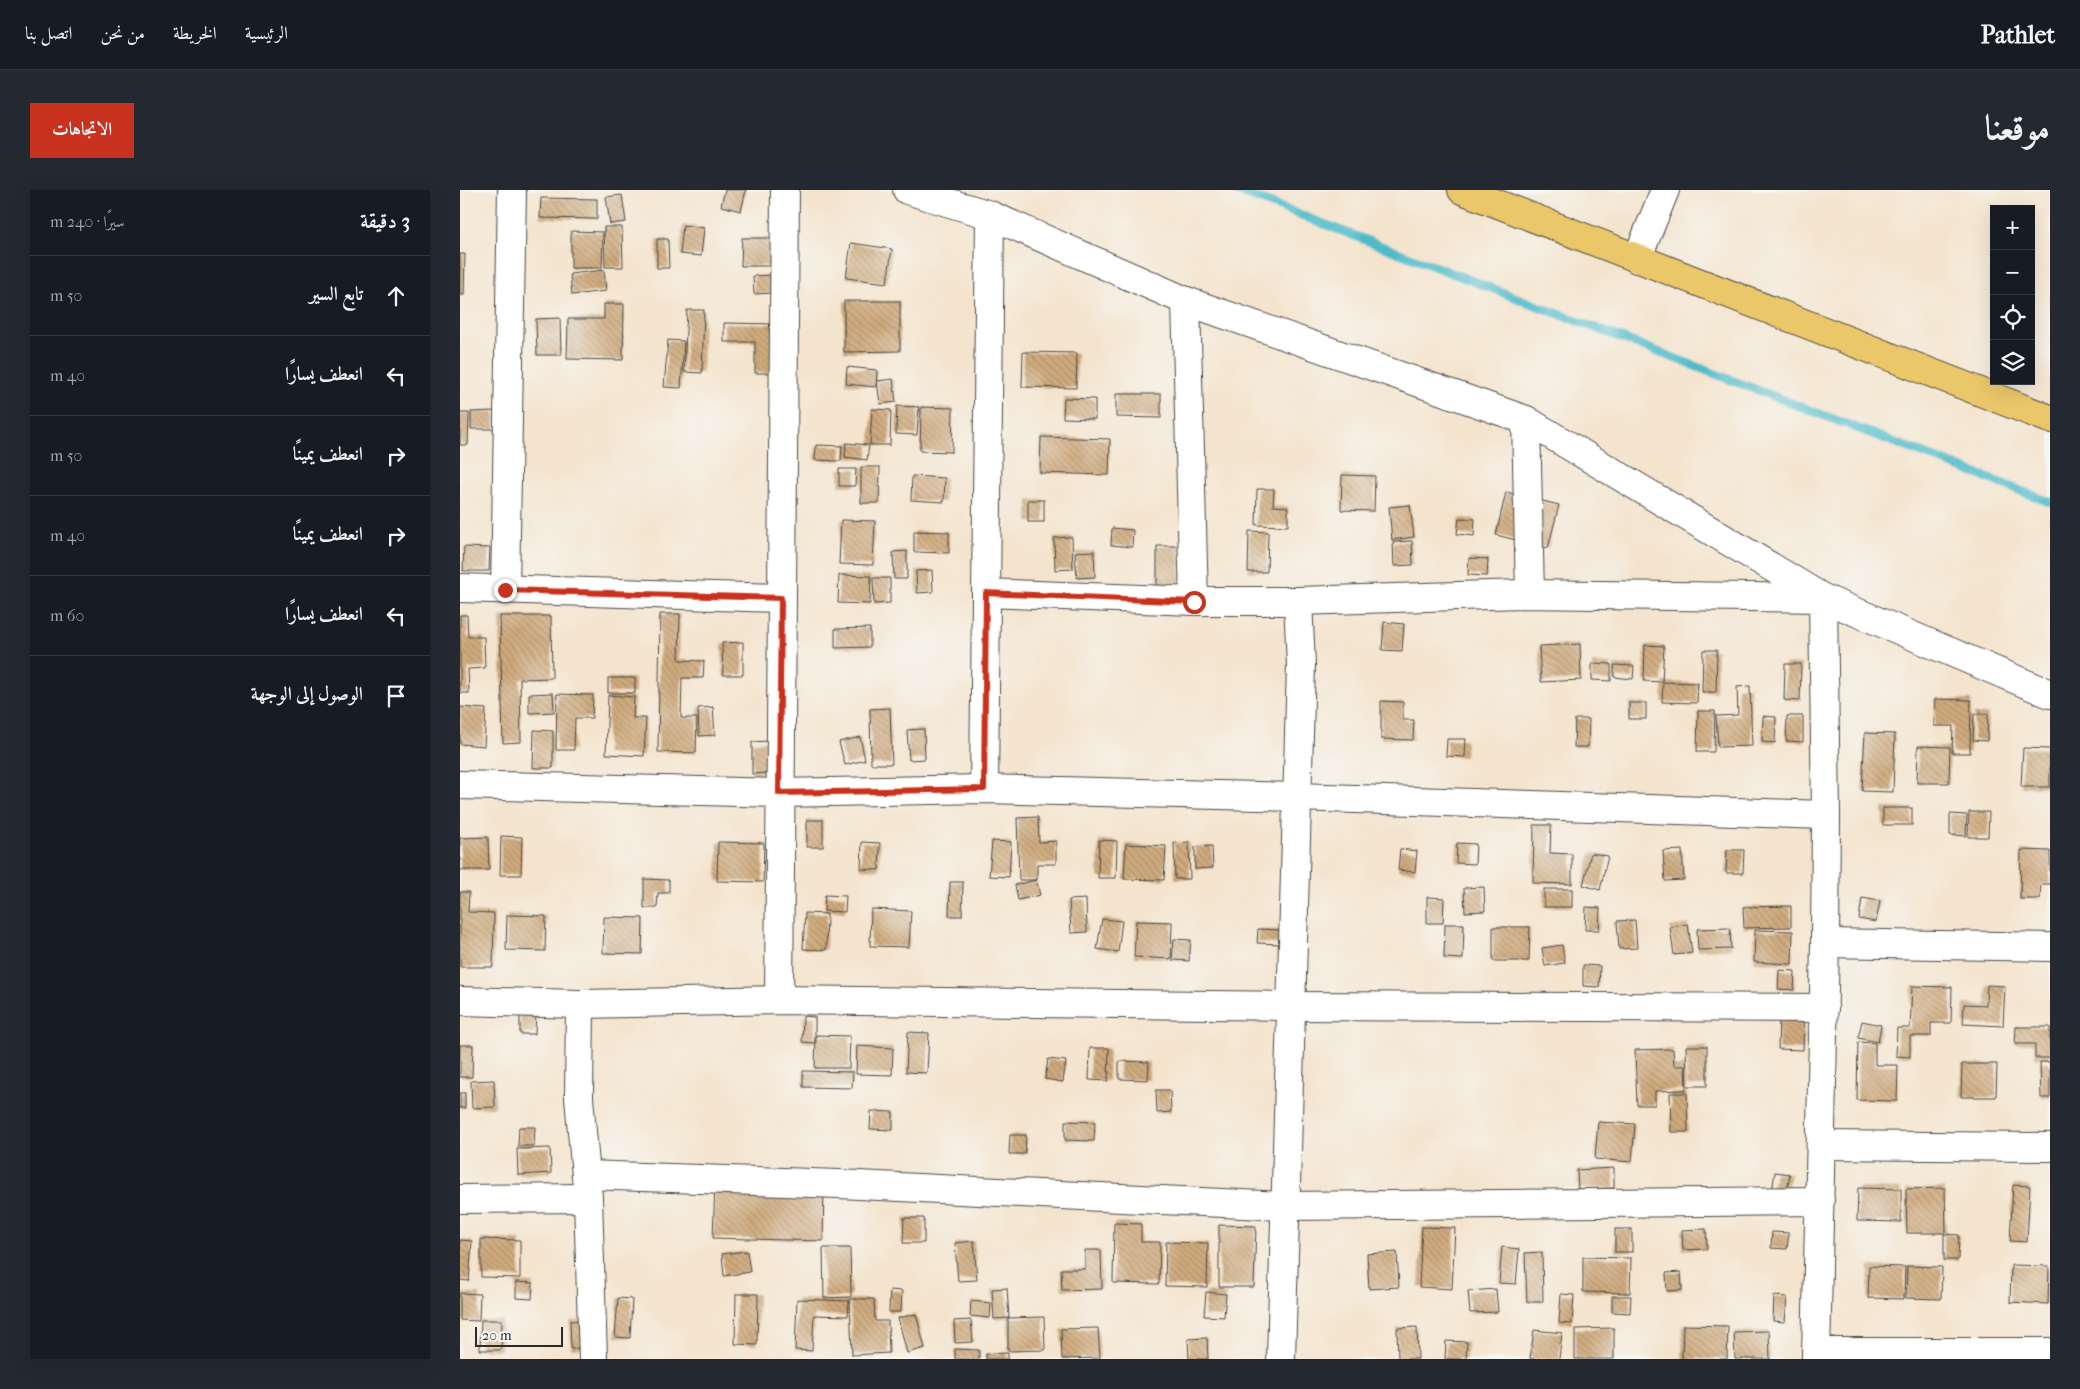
<!DOCTYPE html>
<html lang="ar">
<meta charset="utf-8">
<style>
body{margin:0;font-family:"IM FELL French Canon",Amiri,serif;background:#242831;color:#f1f3f6;direction:rtl}
.controls{position:absolute;right:15px;top:15px;display:grid;overflow:hidden;border-radius:0px;box-shadow:0 5px 20px #0002}
.controls button{width:45px;height:45px;display:grid;place-items:center;padding:0;border:0;border-bottom:1px solid #363941;background:#171b24;color:#f1f3f6;font:25px sans-serif}
.scale{position:absolute;left:15px;bottom:12px;width:88px;box-sizing:border-box;padding-left:5px;border:2px solid #2b2b2b;border-top:0;font-size:14px;line-height:18px;white-space:nowrap;color:#2b2b2b;-webkit-text-stroke:4px #f6f6f2;paint-order:stroke}
.stop{position:absolute;width:15px;height:15px;margin:-11px;border:4px solid #c8321e;border-radius:50%;background:#fff}
.stop.end{background:#c8321e;border-color:#fff;box-shadow:0 1px 5px #0008}
.list{margin:0;padding:0;list-style:none}
h2{display:flex;justify-content:space-between;align-items:center;height:65px;margin:0;padding:0 20px;font-size:21px}
h2 small{font-size:16px;font-weight:400;color:#9ea1a6}
.list li{display:grid;grid-template-columns:32px 1fr auto;gap:15px;align-items:center;box-sizing:border-box;height:80px;padding:0 20px;border-top:1px solid #363941}
.list b{display:block;font-size:19px;white-space:nowrap}
.list em{font-size:16px;font-style:normal;color:#9ea1a6}
.icon{flex:none;width:28px;height:28px;fill:none;stroke:currentColor;stroke-width:2;stroke-linecap:round;stroke-linejoin:round}
.map{position:relative;flex:none;width:1590px;height:1169px;overflow:hidden;direction:ltr;border-radius:0px}
header{display:flex;align-items:center;gap:30px;box-sizing:border-box;height:70px;padding:0 25px;background:#171b24;border-bottom:1px solid #363941}
header strong{font-size:24px}
nav{display:flex;gap:28px;margin-inline-start:auto;font-size:18px}
.intro{display:flex;align-items:center;justify-content:space-between;box-sizing:border-box;height:120px;padding:0 30px}
h1{margin:0;font-size:35px}
.button{padding:12px 22px;border-radius:0px;background:#c8321e;color:#fff;font-size:18px;font-weight:700}
main{display:flex;gap:30px;padding:0 30px}
aside{flex:1;background:#171b24;border-radius:0px;box-shadow:0 5px 20px #0002}
.map>svg:first-child{display:block}
.lines{fill:none;stroke-linecap:round;stroke-linejoin:round}
.stream{stroke:#4fbbca;stroke-width:9}
.building{fill:url(#building-back-hatch)}
.minor-casing{stroke:#494743;stroke-width:30}
.major-casing{stroke:#494743;stroke-width:30}
.minor{stroke:#fff;stroke-width:28}
.major{stroke:#eac769;stroke-width:28}
.route{stroke:#c8321e;stroke-width:6}
</style>
<header>
<strong>Pathlet</strong>
<nav><a>الرئيسية</a><a>الخريطة</a><a>من نحن</a><a>اتصل بنا</a></nav>
</header>
<div class="intro"><h1>موقعنا</h1><a class="button">الاتجاهات</a></div>
<main>
<div class="map">
<svg width="1590" height="1169" viewBox="0 0 1590 1169">
<defs>
<pattern id="building-back-hatch" width="6" height="6" patternUnits="userSpaceOnUse" patternTransform="scale(1.25)"><rect width="6" height="6" fill="#d0ab7e"/><path d="M-1 5l2 2M0 0l6 6M5-1l2 2" fill="none" stroke="#a98b67"/></pattern>
</defs>
<rect width="100%" height="100%" fill="#f6f6f2"/>
<filter id="ink" filterUnits="userSpaceOnUse"><feTurbulence type="fractalNoise" baseFrequency=".02" numOctaves="2"/><feDisplacementMap in="SourceGraphic" scale="10" xChannelSelector="R" yChannelSelector="G"/><feConvolveMatrix kernelMatrix="1 2 1 2 8 2 1 2 1" color-interpolation-filters="sRGB"/></filter>
<filter id="wash" filterUnits="userSpaceOnUse"><feTurbulence type="fractalNoise" baseFrequency=".0096" numOctaves="4" result="noise"/><feDisplacementMap in="SourceGraphic" scale="20" xChannelSelector="R" yChannelSelector="G"/><feGaussianBlur stdDeviation="1.12" result="paint"/><feColorMatrix in="noise" values="0 0 0 0 0 0 0 0 0 0 0 0 0 0 0 0 0 1.4 0 .05"/><feComposite in="paint" operator="in"/></filter>
<g filter="url(#wash)">
<rect width="100%" height="100%" fill="#f4e4ce"/>
<g class="lines">
<polyline class="stream" points="775,0 1590,312"/>
</g>
<g id="blocks">
<g class="building">
<polygon points="265,0 286,0 281,21 261,16"/>
<polygon points="162,5 166,32 150,34 146,7"/>
<polygon points="81,8 137,9 137,29 80,28"/>
<polygon points="223,35 244,38 241,66 220,64"/>
<polygon points="144,37 162,37 163,77 145,77"/>
<polygon points="111,41 143,42 142,78 111,78"/>
<polygon points="282,48 313,48 313,76 281,76"/>
<polygon points="197,49 208,49 209,78 197,78"/>
<polygon points="391,53 432,59 427,93 386,88"/>
<polygon points="0,64 5,64 4,105 0,105"/>
<polygon points="144,80 146,101 112,105 110,84"/>
<polygon points="313,85 314,103 294,104 293,86"/>
<polygon points="384,111 440,111 440,161 384,162"/>
<polygon points="144,114 164,114 163,170 107,169 108,129 144,129"/>
<polygon points="227,120 244,120 242,183 224,182"/>
<polygon points="100,128 101,165 77,165 76,129"/>
<polygon points="264,133 316,134 315,183 295,183 295,152 264,152"/>
<polygon points="208,150 224,151 221,198 204,197"/>
<polygon points="563,162 617,163 616,198 562,197"/>
<polygon points="387,177 417,180 416,197 386,194"/>
<polygon points="433,189 436,212 420,214 417,191"/>
<polygon points="656,204 701,204 701,228 656,227"/>
<polygon points="604,208 635,209 635,229 603,228"/>
<polygon points="437,216 459,217 457,245 436,244"/>
<polygon points="461,217 493,218 492,262 460,261"/>
<polygon points="412,219 431,220 430,255 410,255"/>
<polygon points="35,221 35,239 11,239 11,222"/>
<polygon points="0,223 9,223 8,255 0,255"/>
<polygon points="581,247 650,249 649,285 580,283"/>
<polygon points="386,253 409,255 407,270 385,267"/>
<polygon points="356,255 382,256 381,271 355,270"/>
<polygon points="401,277 420,277 419,313 401,313"/>
<polygon points="379,279 396,279 395,296 379,296"/>
<polygon points="882,285 915,286 914,321 881,320"/>
<polygon points="452,286 485,288 484,312 451,310"/>
<polygon points="797,299 814,299 813,316 828,317 828,336 796,335"/>
<polygon points="1046,302 1099,315 1088,358 1036,345"/>
<rect x="568" y="310" width="16" height="22"/>
<polygon points="950,315 954,347 932,350 929,317"/>
<polygon points="999,328 1015,329 1014,346 997,344"/>
<polygon points="381,330 415,331 413,375 379,374"/>
<polygon points="652,338 673,340 672,357 651,355"/>
<polygon points="454,341 489,342 489,363 454,362"/>
<polygon points="789,341 808,342 807,382 788,382"/>
<polygon points="612,347 613,379 595,380 594,348"/>
<polygon points="952,351 953,375 934,376 933,352"/>
<polygon points="697,356 721,356 720,403 697,402"/>
<polygon points="4,357 30,358 29,381 3,381"/>
<polygon points="447,361 447,389 434,389 433,362"/>
<polygon points="634,361 635,387 617,388 615,362"/>
<polygon points="1009,368 1028,369 1027,386 1008,385"/>
<polygon points="472,380 473,402 457,403 456,381"/>
<polygon points="379,385 411,386 410,414 378,413"/>
<polygon points="413,388 430,388 430,413 414,414"/>
<polygon points="200,424 220,424 219,470 244,471 243,488 222,488 221,528 237,528 236,563 198,562"/>
<polygon points="0,425 7,425 8,447 24,447 25,478 8,479 9,503 0,503"/>
<polygon points="40,426 91,426 92,488 60,489 61,552 43,553"/>
<polygon points="924,432 944,434 942,461 922,460"/>
<polygon points="410,438 410,457 375,458 375,439"/>
<polygon points="283,452 283,485 263,485 262,453"/>
<polygon points="1120,454 1121,490 1081,492 1079,456"/>
<polygon points="1185,455 1204,456 1202,492 1184,491"/>
<polygon points="1243,460 1257,460 1256,502 1242,502"/>
<polygon points="1132,473 1151,474 1151,491 1132,490"/>
<polygon points="1325,474 1341,474 1340,511 1324,510"/>
<polygon points="1154,475 1174,476 1173,489 1154,487"/>
<rect x="148" y="488" width="27" height="15"/>
<polygon points="1203,492 1238,493 1237,513 1202,512"/>
<polygon points="1290,496 1292,556 1258,557 1256,526 1278,525 1277,497"/>
<polygon points="93,503 94,522 69,523 69,504"/>
<polygon points="97,504 133,505 132,528 115,528 114,560 96,560"/>
<polygon points="148,505 174,507 173,528 186,528 184,566 146,564"/>
<polygon points="1475,509 1511,510 1510,563 1492,563 1493,536 1474,536"/>
<polygon points="921,511 943,512 943,530 954,530 953,550 921,549"/>
<rect x="1169" y="513" width="17" height="16"/>
<polygon points="0,517 26,519 24,556 0,554"/>
<polygon points="253,517 255,545 239,546 238,518"/>
<polygon points="430,518 432,574 411,574 410,519"/>
<polygon points="1238,521 1255,521 1254,562 1237,562"/>
<polygon points="1514,524 1528,524 1527,551 1513,550"/>
<polygon points="1303,526 1316,527 1315,553 1302,552"/>
<polygon points="1327,526 1343,526 1343,552 1326,551"/>
<polygon points="1115,529 1129,529 1128,557 1114,557"/>
<polygon points="464,539 465,569 449,570 447,540"/>
<polygon points="74,540 93,541 93,578 73,578"/>
<polygon points="1405,543 1435,544 1433,602 1402,601"/>
<polygon points="400,547 405,570 385,575 379,552"/>
<polygon points="987,549 1006,549 1005,567 986,566"/>
<polygon points="308,551 308,583 292,584 292,552"/>
<polygon points="1458,556 1490,557 1489,593 1457,593"/>
<polygon points="1563,558 1590,559 1590,597 1561,597"/>
<rect x="1423" y="618" width="29" height="17"/>
<polygon points="1509,622 1529,622 1528,647 1508,647"/>
<polygon points="1490,624 1507,625 1506,646 1490,645"/>
<polygon points="578,627 579,652 596,651 596,674 577,674 577,690 559,690 557,628"/>
<rect x="347" y="630" width="16" height="27"/>
<polygon points="1074,635 1091,635 1090,663 1112,664 1112,694 1073,693"/>
<polygon points="41,646 62,647 61,685 40,685"/>
<polygon points="28,647 29,680 0,680 0,648"/>
<polygon points="639,650 657,651 656,688 638,688"/>
<polygon points="532,651 551,652 549,687 529,686"/>
<polygon points="258,652 304,653 303,692 257,691"/>
<polygon points="402,652 420,653 419,680 401,679"/>
<polygon points="729,652 730,689 715,689 714,653"/>
<polygon points="997,653 1016,654 1015,674 996,673"/>
<polygon points="666,654 706,656 704,690 664,689"/>
<polygon points="752,656 753,678 735,679 735,657"/>
<polygon points="940,659 957,661 955,682 938,680"/>
<polygon points="1222,660 1224,690 1205,691 1203,661"/>
<polygon points="1267,660 1284,660 1283,683 1266,683"/>
<polygon points="1561,660 1590,661 1590,694 1581,694 1580,709 1560,709"/>
<polygon points="1131,663 1148,666 1140,700 1123,695"/>
<polygon points="184,689 209,690 209,703 198,703 197,718 184,718"/>
<polygon points="576,690 580,705 558,710 555,695"/>
<polygon points="490,692 503,692 502,726 489,726"/>
<polygon points="1024,697 1025,721 1005,722 1004,698"/>
<rect x="1084" y="699" width="28" height="18"/>
<polygon points="0,702 9,702 8,722 34,723 33,777 0,777"/>
<polygon points="365,705 386,706 385,722 364,721"/>
<polygon points="967,707 984,708 983,733 967,733"/>
<polygon points="1402,708 1420,711 1416,732 1399,729"/>
<polygon points="626,709 627,742 611,743 609,710"/>
<polygon points="1331,716 1331,737 1284,738 1283,717"/>
<polygon points="1126,717 1140,718 1139,740 1125,740"/>
<polygon points="411,719 451,721 449,757 410,756"/>
<polygon points="345,723 367,724 366,760 343,759"/>
<polygon points="47,725 86,726 85,761 46,760"/>
<polygon points="144,727 183,728 182,764 143,763"/>
<polygon points="642,729 662,731 658,762 637,759"/>
<polygon points="1175,730 1177,758 1159,759 1157,731"/>
<polygon points="676,731 712,732 711,769 674,767"/>
<polygon points="985,734 1004,734 1003,769 984,768"/>
<polygon points="1228,734 1232,763 1214,765 1210,737"/>
<polygon points="1033,737 1070,737 1069,771 1033,771"/>
<polygon points="1270,738 1271,759 1238,760 1237,739"/>
<polygon points="798,739 820,740 819,754 797,753"/>
<polygon points="1295,740 1333,741 1332,774 1294,772"/>
<polygon points="714,749 731,750 729,771 712,770"/>
<polygon points="1102,755 1105,773 1085,776 1082,758"/>
<polygon points="1123,775 1140,776 1139,797 1123,796"/>
<polygon points="1319,780 1335,781 1334,800 1318,799"/>
<polygon points="1527,795 1545,796 1543,836 1503,834 1504,814 1526,815"/>
<polygon points="1452,796 1492,797 1491,833 1471,833 1471,846 1450,846 1450,867 1436,866 1437,838 1450,838"/>
<polygon points="60,824 76,824 75,844 60,844"/>
<polygon points="343,826 355,827 355,853 342,852"/>
<polygon points="1319,828 1344,829 1343,860 1318,859"/>
<polygon points="1402,831 1421,835 1418,852 1398,848"/>
<polygon points="1556,837 1590,837 1590,868 1575,868 1575,854 1555,854"/>
<polygon points="448,842 469,843 467,883 446,882"/>
<polygon points="356,845 390,846 389,878 355,878"/>
<polygon points="1398,852 1415,853 1415,875 1438,875 1437,911 1397,910"/>
<polygon points="0,855 13,855 12,887 0,887"/>
<polygon points="397,856 433,858 432,885 396,884"/>
<polygon points="1226,856 1247,856 1247,896 1227,896"/>
<polygon points="630,858 649,858 648,891 629,890"/>
<polygon points="1213,859 1214,876 1225,876 1226,900 1195,901 1195,915 1177,915 1175,860"/>
<polygon points="588,869 606,871 603,892 585,889"/>
<polygon points="659,871 689,872 688,890 659,889"/>
<polygon points="1580,872 1590,872 1590,908 1581,908"/>
<polygon points="1502,874 1537,874 1536,907 1501,907"/>
<polygon points="343,881 393,882 392,898 343,897"/>
<polygon points="34,890 35,917 12,918 11,891"/>
<polygon points="696,900 710,900 711,922 697,923"/>
<rect x="0" y="903" width="5" height="15"/>
<polygon points="1210,903 1227,903 1228,942 1211,942"/>
<polygon points="411,921 433,922 433,940 410,939"/>
<polygon points="605,931 635,932 634,951 605,950"/>
<polygon points="1138,932 1175,934 1172,972 1135,969"/>
<polygon points="59,937 75,937 74,956 58,956"/>
<polygon points="550,945 566,945 565,964 549,964"/>
<polygon points="90,958 91,983 58,985 57,959"/>
<polygon points="1154,978 1154,998 1118,999 1117,980"/>
<polygon points="1315,982 1330,984 1327,1002 1312,1001"/>
<polygon points="255,993 364,996 363,1051 253,1048"/>
<polygon points="1553,995 1570,996 1567,1052 1550,1051"/>
<polygon points="1398,998 1441,999 1441,1032 1397,1031"/>
<polygon points="1485,998 1486,1043 1447,1043 1446,999"/>
<polygon points="444,1028 464,1028 464,1053 443,1053"/>
<polygon points="654,1033 681,1034 681,1052 700,1052 699,1094 653,1093"/>
<polygon points="759,1035 796,1036 794,1097 759,1097"/>
<polygon points="962,1037 995,1038 992,1099 959,1097"/>
<rect x="1155" y="1039" width="17" height="23"/>
<polygon points="1246,1039 1247,1059 1223,1060 1222,1040"/>
<polygon points="1312,1042 1329,1043 1327,1059 1311,1058"/>
<polygon points="1484,1044 1499,1045 1498,1070 1484,1070"/>
<polygon points="21,1049 60,1050 60,1088 21,1087"/>
<polygon points="0,1050 12,1051 9,1091 0,1090"/>
<polygon points="514,1051 517,1090 498,1091 495,1053"/>
<polygon points="706,1052 748,1053 747,1097 705,1096"/>
<polygon points="1042,1057 1059,1059 1056,1094 1039,1093"/>
<polygon points="363,1058 390,1058 391,1107 364,1108"/>
<polygon points="625,1060 641,1060 642,1099 602,1100 601,1079 625,1079"/>
<polygon points="287,1061 290,1082 264,1086 262,1064"/>
<polygon points="937,1062 939,1097 909,1099 907,1064"/>
<polygon points="1082,1062 1083,1112 1067,1112 1065,1063"/>
<polygon points="1123,1067 1171,1068 1170,1103 1123,1102"/>
<polygon points="1551,1075 1589,1076 1588,1114 1550,1112"/>
<polygon points="1409,1076 1445,1077 1444,1109 1408,1108"/>
<polygon points="1447,1076 1482,1077 1481,1109 1446,1108"/>
<polygon points="1221,1082 1222,1100 1207,1101 1206,1083"/>
<polygon points="56,1092 73,1093 72,1109 56,1108"/>
<polygon points="547,1098 549,1128 534,1129 532,1099"/>
<polygon points="1036,1099 1038,1122 1010,1123 1008,1101"/>
<polygon points="430,1100 442,1101 441,1122 429,1122"/>
<polygon points="746,1102 766,1104 764,1127 744,1126"/>
<polygon points="0,1103 20,1104 19,1131 0,1130"/>
<polygon points="276,1104 298,1104 297,1155 275,1154"/>
<polygon points="1101,1104 1114,1105 1112,1134 1099,1133"/>
<polygon points="1152,1106 1171,1106 1170,1123 1152,1122"/>
<polygon points="1314,1106 1327,1107 1325,1132 1313,1131"/>
<polygon points="158,1108 172,1109 170,1148 155,1147"/>
<polygon points="337,1109 389,1111 388,1126 354,1125 352,1161 335,1160"/>
<polygon points="390,1109 414,1109 415,1131 428,1131 429,1163 392,1165"/>
<polygon points="511,1111 531,1113 530,1128 510,1126"/>
<polygon points="456,1124 465,1158 447,1163 438,1128"/>
<polygon points="584,1127 585,1160 548,1161 548,1128"/>
<polygon points="21,1130 42,1130 41,1160 20,1160"/>
<polygon points="125,1130 126,1158 111,1159 110,1131"/>
<polygon points="511,1130 513,1152 495,1153 494,1131"/>
<polygon points="1223,1135 1268,1136 1267,1169 1222,1169"/>
<polygon points="957,1137 958,1169 938,1169 937,1138"/>
<polygon points="638,1138 640,1168 602,1169 601,1139"/>
<polygon points="1154,1138 1154,1169 1115,1169 1115,1139"/>
<polygon points="1074,1140 1102,1143 1099,1169 1070,1169"/>
<polygon points="1309,1141 1310,1169 1275,1169 1274,1142"/>
<polygon points="747,1148 748,1169 729,1169 728,1149"/>
<polygon points="986,1151 1007,1152 1006,1169 985,1169"/>
<polygon points="495,1159 519,1160 519,1169 495,1169"/>
<polygon points="548,1163 548,1169 526,1169 526,1164"/>
</g>
</g>
</g>
<g filter="url(#ink)">
<use href="#blocks" fill-opacity="0" stroke="#494743" stroke-width="1"/>
<g class="lines">
<g class="minor-casing">
<g id="minor">
<polyline points="447,0 530,25 726,111 1066,230 1363,408 1590,504"/>
<polyline points="1177,69 1205,0"/>
<polyline points="1066,230 1070,404"/>
<polyline points="0,398 321,408"/>
<polyline points="45,400 52,0"/>
<polyline points="526,403 734,411 726,111"/>
<polyline points="734,411 838,411 1062,404 1363,408 1366,625 1365,753 1356,1169"/>
<polyline points="0,595 319,603 524,599 837,607 1366,625"/>
<polyline points="524,599 530,25"/>
<polyline points="1365,753 1590,757"/>
<polyline points="319,810 325,0"/>
<polyline points="0,811 120,814 319,810 829,816 1364,818"/>
<polyline points="120,814 119,908 128,1008 133,1169"/>
<polyline points="1361,955 1590,957"/>
<polyline points="126,985 379,994 824,1016 1360,1011"/>
<polyline points="0,1009 128,1008"/>
<polyline points="1356,1162 1590,1162"/>
<polyline points="821,1169 841,475 838,411"/>
</g>
</g>
<g class="major-casing">
<polyline id="major" points="1002,0 1590,229"/>
</g>
<use href="#minor" class="minor"/>
<use href="#major" class="major"/>
</g>
</g>
<g class="lines" filter="url(#ink)">
<polyline class="route" points="45,400 321,408 319,603 524,599 526,403 734,412"/>
</g>
</svg>
<div class="controls">
<button>+</button>
<button>−</button>
<button><svg class="icon" aria-label="locate" viewBox="0 0 24 24"><circle cx="12" cy="12" r="6"/><path d="M12 2v4M12 18v4M2 12h4M18 12h4"/></svg></button>
<button><svg class="icon" aria-label="layers" viewBox="0 0 24 24"><path d="M12 4l9 5-9 5-9-5zM3 14l9 5 9-5"/></svg></button>
</div>
<div class="scale">20 m</div>
<div class="stop" style="left:734px;top:412px"></div>
<div class="stop end" style="left:45px;top:400px"></div>
</div>
<aside>
<h2>3 دقيقة<small>سيرًا · 240 m</small></h2>
<ul class="list">
<li><svg class="icon" aria-label="ahead" viewBox="0 0 24 24"><path d="M12 20V5M6 11l6-6 6 6"/></svg><div><b>تابع السير</b></div><em>50 m</em></li>
<li><svg class="icon" aria-label="left" viewBox="0 0 24 24"><path d="M17 20v-9H6M10 6l-5 5 5 5"/></svg><div><b>انعطف يسارًا</b></div><em>40 m</em></li>
<li><svg class="icon" aria-label="right" viewBox="0 0 24 24"><path d="M7 20v-9h11M14 6l5 5-5 5"/></svg><div><b>انعطف يمينًا</b></div><em>50 m</em></li>
<li><svg class="icon" aria-label="right" viewBox="0 0 24 24"><path d="M7 20v-9h11M14 6l5 5-5 5"/></svg><div><b>انعطف يمينًا</b></div><em>40 m</em></li>
<li><svg class="icon" aria-label="left" viewBox="0 0 24 24"><path d="M17 20v-9H6M10 6l-5 5 5 5"/></svg><div><b>انعطف يسارًا</b></div><em>60 m</em></li>
<li><svg class="icon" aria-label="arrive" viewBox="0 0 24 24"><path d="M6 21V4h12l-3 4 3 4H6"/></svg><div><b>الوصول إلى الوجهة</b></div></li>
</ul>
</aside>
</main>
